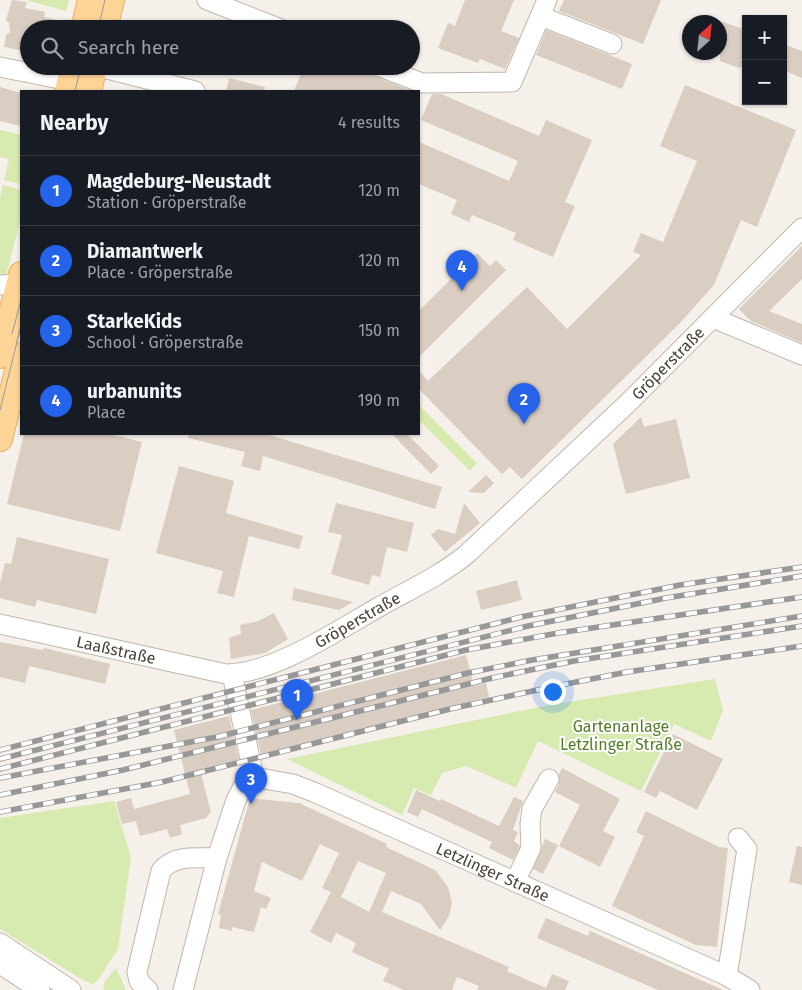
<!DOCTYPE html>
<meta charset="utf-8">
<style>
body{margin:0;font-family:"Fira Sans",sans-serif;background:#242831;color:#f1f3f6}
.controls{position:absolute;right:15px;top:15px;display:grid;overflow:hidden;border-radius:0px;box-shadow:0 1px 4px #0004}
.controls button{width:45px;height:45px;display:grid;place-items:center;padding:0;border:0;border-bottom:1px solid #363941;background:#171b24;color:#f1f3f6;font:25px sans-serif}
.compass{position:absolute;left:682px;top:15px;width:45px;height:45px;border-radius:50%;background:#171b24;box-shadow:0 1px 4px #0004;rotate:27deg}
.you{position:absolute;left:552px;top:691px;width:18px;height:18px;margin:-12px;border:4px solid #fff;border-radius:50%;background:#1a73e8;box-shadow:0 0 0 8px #1a73e833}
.badge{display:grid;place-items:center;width:32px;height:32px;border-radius:50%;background:#2563eb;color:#fff;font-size:16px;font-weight:700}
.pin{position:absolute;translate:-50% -41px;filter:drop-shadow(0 1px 2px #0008)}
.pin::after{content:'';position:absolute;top:26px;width:18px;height:15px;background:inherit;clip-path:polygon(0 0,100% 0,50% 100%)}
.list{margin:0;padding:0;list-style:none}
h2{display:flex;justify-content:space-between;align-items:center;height:65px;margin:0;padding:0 20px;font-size:21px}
h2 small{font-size:16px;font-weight:400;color:#9ea1a6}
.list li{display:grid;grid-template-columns:32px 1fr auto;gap:15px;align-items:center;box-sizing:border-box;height:70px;padding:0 20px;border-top:1px solid #363941}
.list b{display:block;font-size:19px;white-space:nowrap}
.list p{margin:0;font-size:16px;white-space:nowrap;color:#9ea1a6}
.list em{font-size:16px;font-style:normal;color:#9ea1a6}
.icon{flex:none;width:28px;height:28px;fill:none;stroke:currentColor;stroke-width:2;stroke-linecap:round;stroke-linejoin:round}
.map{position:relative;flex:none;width:802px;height:990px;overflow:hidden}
.search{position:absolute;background:#171b24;box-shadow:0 1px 4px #0004;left:20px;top:20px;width:400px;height:55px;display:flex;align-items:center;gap:12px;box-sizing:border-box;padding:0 18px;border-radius:28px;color:#9ea1a6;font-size:19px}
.panel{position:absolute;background:#171b24;box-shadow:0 1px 4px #0004;left:20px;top:90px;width:400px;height:345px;border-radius:0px}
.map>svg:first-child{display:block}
.green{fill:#d7eab0}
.building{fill:#dacdc1;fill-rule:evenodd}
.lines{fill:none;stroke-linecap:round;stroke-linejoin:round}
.minor-casing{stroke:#c1b6ab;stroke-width:21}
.major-casing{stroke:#e8b163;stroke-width:26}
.minor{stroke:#fff;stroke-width:19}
.major{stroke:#ffd597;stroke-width:24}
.tram{stroke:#989898;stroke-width:1}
.rail-casing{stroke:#989898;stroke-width:5.5}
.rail{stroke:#fff;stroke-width:4;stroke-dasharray:11;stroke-linecap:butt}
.labels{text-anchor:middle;stroke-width:4;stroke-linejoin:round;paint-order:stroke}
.street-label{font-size:16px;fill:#494037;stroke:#fff}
.park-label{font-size:16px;fill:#527d27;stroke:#fff}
</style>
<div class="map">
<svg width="802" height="990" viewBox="0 0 802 990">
<rect width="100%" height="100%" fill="#f5f0e9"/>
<g class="green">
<polygon points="26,0 69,0 66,11"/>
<polygon points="0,130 21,135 21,184 4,180 9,159 0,157"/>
<polygon points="3,185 21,190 21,217 6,276 0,278 0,197"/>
<polygon points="419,405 477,463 470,471 419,420"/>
<polygon points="715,679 723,710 711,741 674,724 641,791 538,741 516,788 466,766 442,773 431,795 414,788 402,815 287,759 549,705"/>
<polygon points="114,801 131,857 118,949 98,980 92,984 83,980 0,929 0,818"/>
<polygon points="116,968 126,990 103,990 105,981"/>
</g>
<g class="building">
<polygon points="12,0 27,2 25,8 45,12 44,17 70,23 70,29 29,29 29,52 4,47 6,35 10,32 9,23 6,20"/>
<polygon points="465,0 514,0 501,31 519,38 505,69 480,59 478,63 438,48 448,23 455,26"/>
<polygon points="564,0 661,0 643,44 559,11"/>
<polygon points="720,21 746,30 746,64 739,68 720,61"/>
<polygon points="546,30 632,64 622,89 536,55"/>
<polygon points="783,44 802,51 802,78 783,70"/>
<polygon points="304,66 359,66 368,70 374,76 412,91 294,91"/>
<polygon points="229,78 265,87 264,91 226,91"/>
<polygon points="685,85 796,130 757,227 741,220 714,285 679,324 522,479 510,467 502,474 419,389 419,371 428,381 527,287 567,329 641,255 633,252 641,233 663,242 697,161 660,146"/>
<polygon points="0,87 21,93 21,126 0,121"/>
<polygon points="432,94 441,94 539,136 546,120 592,140 565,202 575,206 553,257 513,240 516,233 472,215 469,222 451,214 457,200 419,184 419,142 509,181 518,161 421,120"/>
<polygon points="802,246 802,279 769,311 802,324 802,343 751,321 739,309"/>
<polygon points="477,253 490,266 496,260 506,270 419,357 419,311"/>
<polygon points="641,417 644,427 676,419 690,478 626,494 613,444"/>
<polygon points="24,434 110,434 142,442 120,531 7,504"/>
<polygon points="189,434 266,434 442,487 435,509 263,456 260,471 241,466 245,452 188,438"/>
<polygon points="392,434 407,434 439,466 431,474"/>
<polygon points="179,466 234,481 226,513 303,536 299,549 249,536 234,597 217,593 223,571 156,553"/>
<polygon points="486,475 494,483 484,493 468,492"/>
<polygon points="336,503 414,523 407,552 387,547 380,577 372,575 369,585 331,574 342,535 328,532"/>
<polygon points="464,503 480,523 445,552 431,535 438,529 455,534"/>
<polygon points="17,537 109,559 96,614 37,600 35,607 0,598 0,583 5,563 11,564"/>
<polygon points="517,580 522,600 481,610 476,591"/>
<polygon points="294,588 353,602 339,610 292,600"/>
<polygon points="274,613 288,639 265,653 231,659 229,638 241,634 240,625 258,621"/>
<polygon points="0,642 43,650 44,648 110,664 105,684 29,666 25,683 0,677"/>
<polygon points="466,655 474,686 486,683 489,697 261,755 251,710"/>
<polygon points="229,716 239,760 200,770 211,812 206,818 180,825 182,834 170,838 167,829 140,836 136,821 122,824 116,802 131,798 134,809 190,794 174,730"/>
<polygon points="673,734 723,759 697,810 660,791 656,798 644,792"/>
<polygon points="562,768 620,799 603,831 615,837 600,867 559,846 580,805 555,792 559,784 559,774"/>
<polygon points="416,790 440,801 441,799 499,826 514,797 523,801 513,830 518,832 514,841 520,846 513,860 489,848 492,842 422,809 418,817 407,812"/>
<path d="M250,798L299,803L387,844L386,847L435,870L448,887L452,903L449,916L440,930L421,904L391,891L382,912L509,967L507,971L546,988L552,974L569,981L565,990H477L479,986L457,977L452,990H404L383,981L389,969L352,952L356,943L336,933L331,943L310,932L331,892L322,888L339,853L320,844L302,881L262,862L254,891L271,898L266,909L261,907L254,932L232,927V931L219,928L221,915L218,914ZM358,861L386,873L369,912L341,897Z"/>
<polygon points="646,811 719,847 728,848 717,947 696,945 612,906 644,836 636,832"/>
<polygon points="545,839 558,845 543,874 533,869"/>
<polygon points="797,846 802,847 802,885 789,882"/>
<polygon points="546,918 588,936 590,931 723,990 658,990 537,938"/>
</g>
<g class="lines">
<g class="minor-casing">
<g id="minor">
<polyline points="207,0 281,29"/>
<polyline points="540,16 612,44"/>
<polyline points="95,66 195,91"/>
<polyline points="378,66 422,83 512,82 547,0"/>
<polyline points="0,67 70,81"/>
<polyline points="0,285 21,284"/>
<polyline points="713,318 802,355"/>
<path id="s1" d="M0,624L226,674C273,674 338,630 379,607C409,590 440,576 467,554L628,403L802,228"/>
<polyline points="232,674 254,777"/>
<path id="s2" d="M254,777L293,784L316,793L727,976L750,990"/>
<polyline points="515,882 531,848 530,824 532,809 549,779"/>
<polyline points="0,943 71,990"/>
<polyline points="0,964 40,990"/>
<polyline points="727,976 747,849 738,838"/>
<path d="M148,990L139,981L137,972L161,871C174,854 198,858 217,858"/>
<polyline points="183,990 217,858 236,800 243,787 254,777"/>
</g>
</g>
<g class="major-casing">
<g id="major">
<polyline points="83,29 90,0"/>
<polyline points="105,29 112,0"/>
<polyline points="67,91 73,66"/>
<polyline points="89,91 95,66"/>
<polyline points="0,356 21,274"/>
<polyline points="0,439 21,355"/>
</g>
</g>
<use href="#minor" class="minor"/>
<use href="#major" class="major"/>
<g class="tram">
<polyline points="98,29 105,0"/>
<polyline points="75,91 81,66"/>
<polyline points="12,334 21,300"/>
<polyline points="0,410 21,326"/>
</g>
<g class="rail-casing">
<g id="rail">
<polyline points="0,750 521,617 680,585 802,567"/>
<polyline points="0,759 528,626 666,598 802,576"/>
<polyline points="0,769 466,650 558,633 802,597"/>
<polyline points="0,778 217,737 468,673 532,660 802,616"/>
<polyline points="0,795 123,770 492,678 574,661 802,626"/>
<polyline points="0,812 162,782 450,709 551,687 627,672 802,646"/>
</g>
</g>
<use href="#rail" class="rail"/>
</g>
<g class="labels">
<g class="street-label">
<text dy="6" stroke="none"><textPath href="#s1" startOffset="780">Gröperstraße</textPath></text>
<text dy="6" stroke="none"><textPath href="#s1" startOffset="375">Gröperstraße</textPath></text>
<text dy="6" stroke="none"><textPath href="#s1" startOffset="119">Laaßstraße</textPath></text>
<text dy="6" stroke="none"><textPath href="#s2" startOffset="258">Letzlinger Straße</textPath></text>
</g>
<g class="park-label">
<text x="621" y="732">Gartenanlage<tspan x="621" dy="18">Letzlinger Straße</tspan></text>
</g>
</g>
</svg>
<div class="controls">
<button>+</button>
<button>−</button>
</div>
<svg class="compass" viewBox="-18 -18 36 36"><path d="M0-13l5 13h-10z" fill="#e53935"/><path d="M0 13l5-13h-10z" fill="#9ea1a6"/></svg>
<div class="you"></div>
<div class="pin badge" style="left:297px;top:720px">1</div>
<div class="pin badge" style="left:524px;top:424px">2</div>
<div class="pin badge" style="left:251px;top:804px">3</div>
<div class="pin badge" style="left:462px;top:291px">4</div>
<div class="search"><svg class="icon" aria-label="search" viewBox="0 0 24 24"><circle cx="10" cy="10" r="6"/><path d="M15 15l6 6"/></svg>Search here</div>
<section class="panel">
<h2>Nearby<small>4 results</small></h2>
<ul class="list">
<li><span class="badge">1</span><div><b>Magdeburg-Neustadt</b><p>Station · Gröperstraße</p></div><em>120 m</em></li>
<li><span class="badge">2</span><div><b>Diamantwerk</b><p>Place · Gröperstraße</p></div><em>120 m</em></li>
<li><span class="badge">3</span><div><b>StarkeKids</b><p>School · Gröperstraße</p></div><em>150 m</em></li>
<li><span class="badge">4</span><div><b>urbanunits</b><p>Place</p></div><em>190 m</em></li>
</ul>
</section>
</div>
